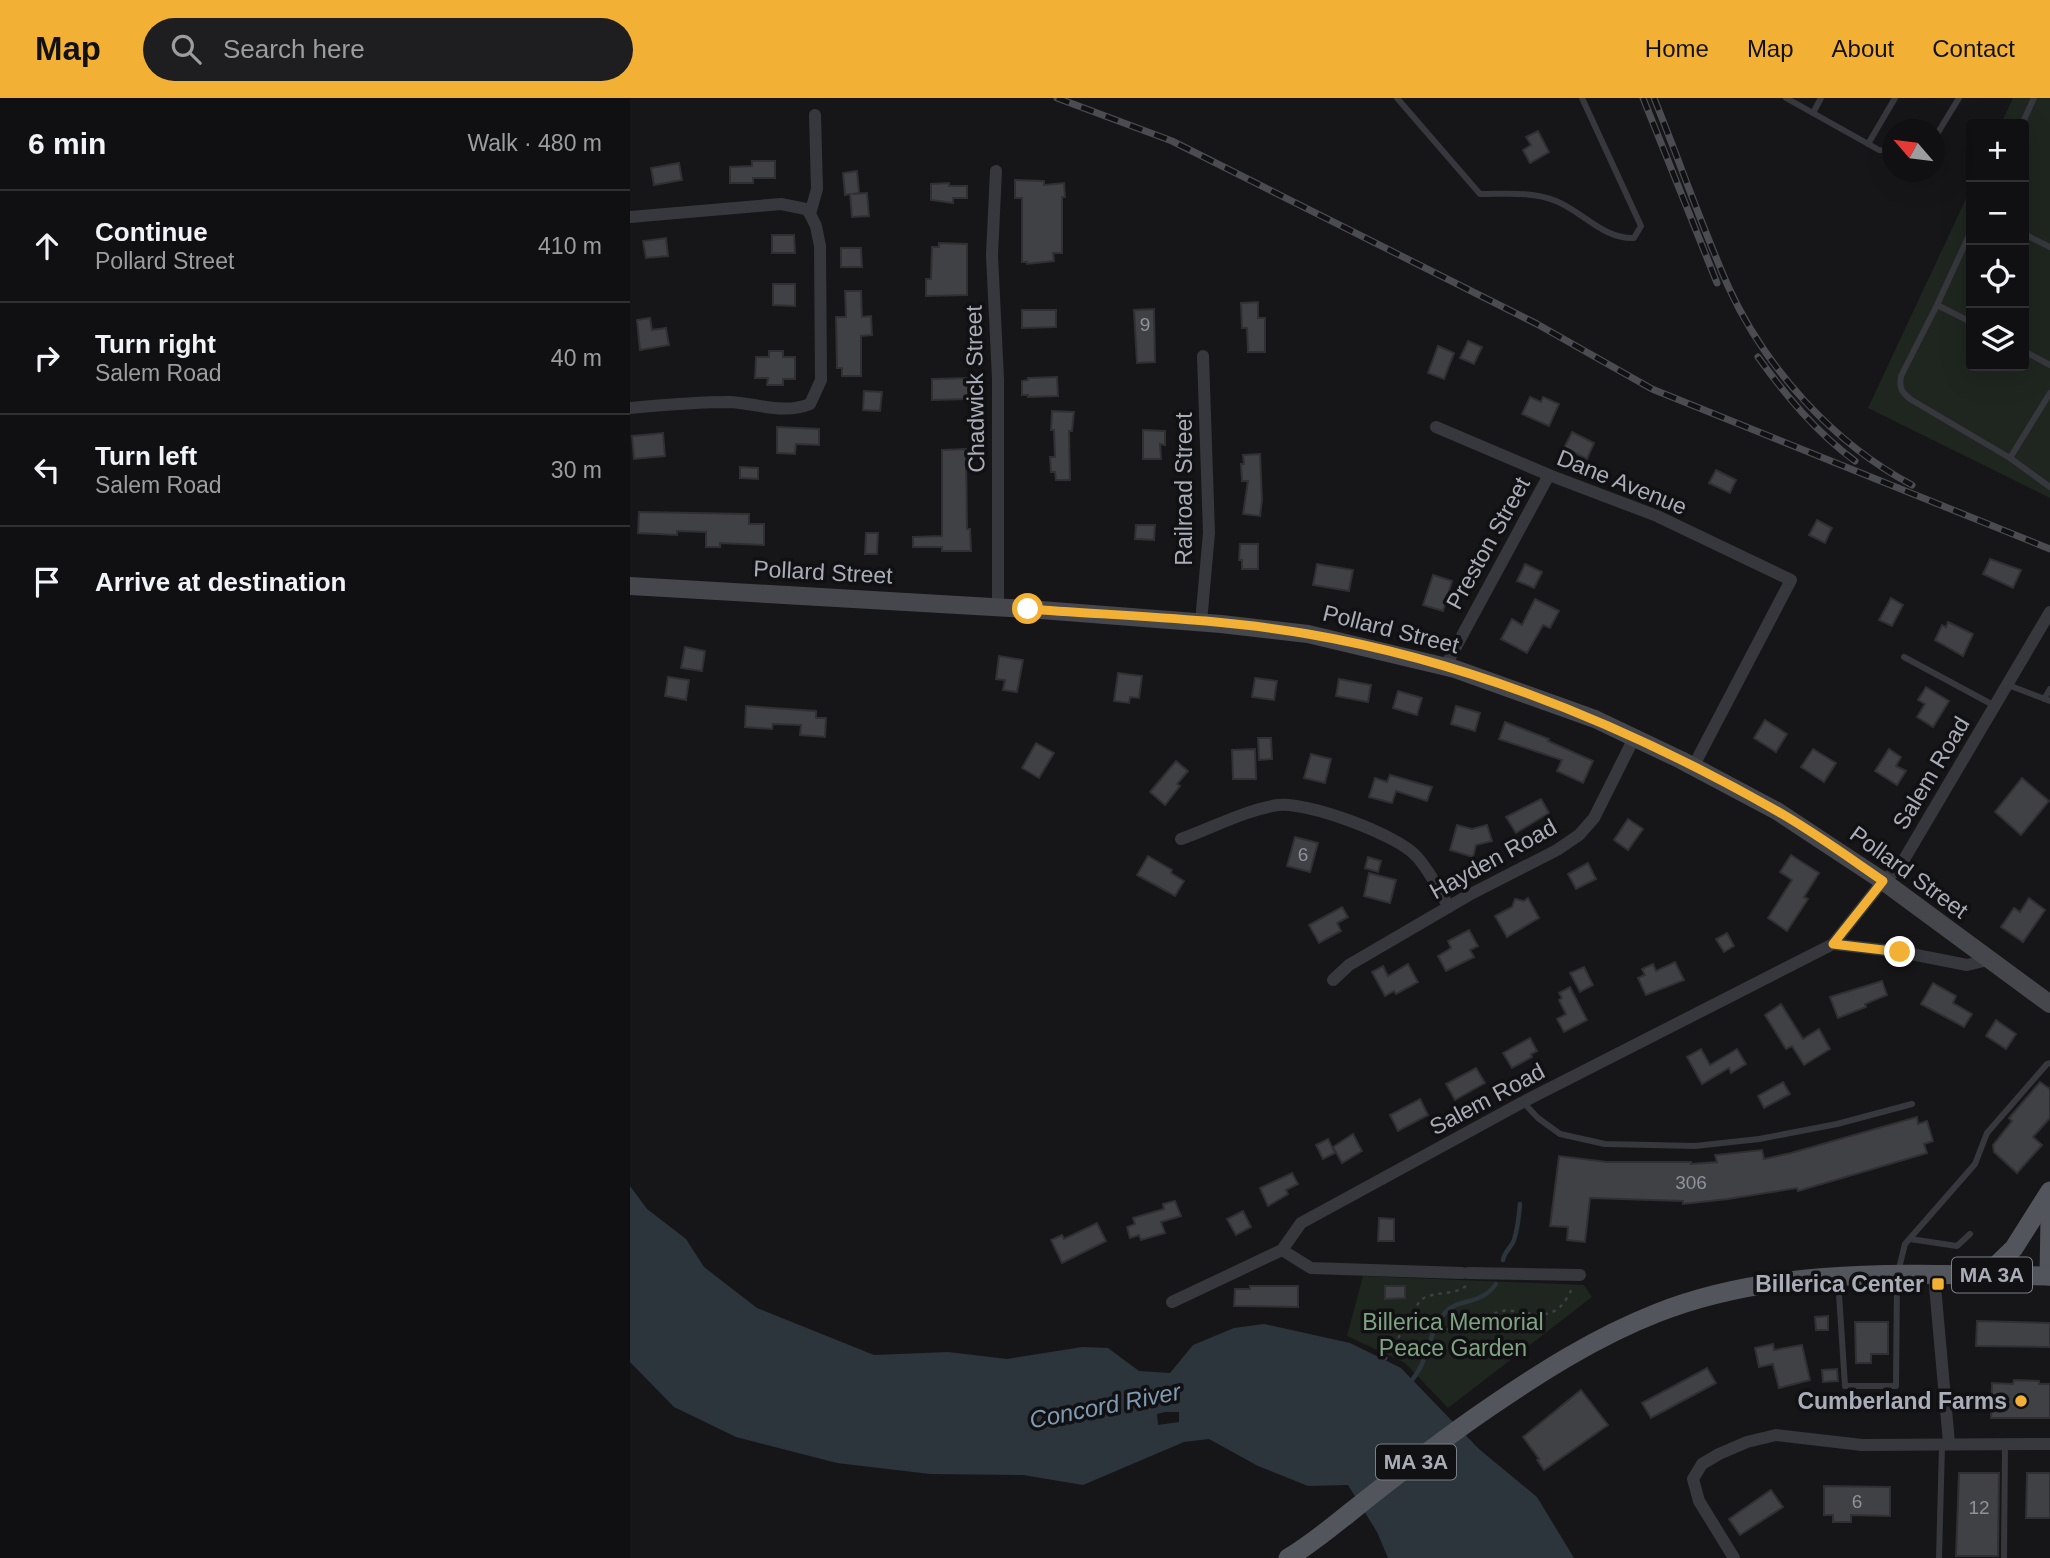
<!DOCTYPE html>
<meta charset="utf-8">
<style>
body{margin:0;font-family:Helvetica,sans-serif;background:#1e1e20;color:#f1f3f6}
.controls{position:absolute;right:21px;top:21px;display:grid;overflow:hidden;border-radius:7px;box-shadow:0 7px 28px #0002}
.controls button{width:63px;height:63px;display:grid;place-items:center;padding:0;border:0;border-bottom:2px solid #303032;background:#101012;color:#f1f3f6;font:35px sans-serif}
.compass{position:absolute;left:1252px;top:21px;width:63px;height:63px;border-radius:50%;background:#101012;box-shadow:0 7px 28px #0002;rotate:298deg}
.stop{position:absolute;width:21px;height:21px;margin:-16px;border:5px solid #f2b134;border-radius:50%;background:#fff}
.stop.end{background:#f2b134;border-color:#fff;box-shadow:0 2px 7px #0008}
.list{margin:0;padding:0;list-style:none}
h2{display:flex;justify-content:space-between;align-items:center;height:91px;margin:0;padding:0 28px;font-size:30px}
h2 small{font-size:23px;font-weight:400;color:#9c9d9f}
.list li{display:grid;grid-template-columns:46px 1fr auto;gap:21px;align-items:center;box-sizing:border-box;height:112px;padding:0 28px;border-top:2px solid #303032}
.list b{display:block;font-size:26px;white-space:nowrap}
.list p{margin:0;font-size:23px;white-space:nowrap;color:#9c9d9f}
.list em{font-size:23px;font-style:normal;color:#9c9d9f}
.icon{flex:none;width:38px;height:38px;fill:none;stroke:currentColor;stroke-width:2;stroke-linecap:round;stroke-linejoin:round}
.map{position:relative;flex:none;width:1420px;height:1460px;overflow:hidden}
header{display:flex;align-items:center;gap:42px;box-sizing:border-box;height:98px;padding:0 35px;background:#f2b134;color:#111}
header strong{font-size:33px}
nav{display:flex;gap:38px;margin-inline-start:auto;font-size:24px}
.search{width:490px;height:63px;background:#1e1e20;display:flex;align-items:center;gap:18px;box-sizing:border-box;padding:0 24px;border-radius:38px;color:#9c9d9f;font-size:26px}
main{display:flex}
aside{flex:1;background:#101012}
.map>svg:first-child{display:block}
.green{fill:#1e261f}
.water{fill:#2c353c;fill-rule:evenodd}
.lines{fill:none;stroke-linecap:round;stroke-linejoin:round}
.stream{stroke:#2c353c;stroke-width:4.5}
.building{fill:#404145;stroke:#303034;stroke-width:2}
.path{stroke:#3d3f44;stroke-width:2.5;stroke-dasharray:3.5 5;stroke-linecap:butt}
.service{stroke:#37383d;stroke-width:6}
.minor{stroke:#37383d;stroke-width:12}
.secondary{stroke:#45474d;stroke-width:18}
.primary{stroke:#53555c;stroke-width:19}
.rail-casing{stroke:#4a4c52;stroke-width:7}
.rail{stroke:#111113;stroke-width:4.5;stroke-dasharray:13;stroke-linecap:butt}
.route{stroke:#f2b134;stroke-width:9}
.poi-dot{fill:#f2b134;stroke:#111113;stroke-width:2.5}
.labels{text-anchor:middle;stroke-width:7;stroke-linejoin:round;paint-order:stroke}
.number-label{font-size:19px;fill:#8e929b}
.shield{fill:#111113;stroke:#7b7e86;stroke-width:2}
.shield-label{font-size:21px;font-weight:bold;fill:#a8adb8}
.street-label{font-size:23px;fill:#a8adb8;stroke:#111113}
.poi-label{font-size:23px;font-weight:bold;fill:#a8adb8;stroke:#111113;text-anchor:end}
.park-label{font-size:23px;fill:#7fa381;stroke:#111113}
.water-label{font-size:24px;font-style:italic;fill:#7f9bb3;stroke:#111113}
</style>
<header>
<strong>Map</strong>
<div class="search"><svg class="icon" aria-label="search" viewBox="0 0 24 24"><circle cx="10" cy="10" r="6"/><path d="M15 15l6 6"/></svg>Search here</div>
<nav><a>Home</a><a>Map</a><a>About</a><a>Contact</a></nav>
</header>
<main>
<aside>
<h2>6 min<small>Walk · 480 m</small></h2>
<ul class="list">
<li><svg class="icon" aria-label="ahead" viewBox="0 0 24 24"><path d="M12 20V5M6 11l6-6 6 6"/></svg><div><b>Continue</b><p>Pollard Street</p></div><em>410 m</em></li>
<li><svg class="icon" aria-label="right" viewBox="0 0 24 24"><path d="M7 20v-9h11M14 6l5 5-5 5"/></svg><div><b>Turn right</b><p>Salem Road</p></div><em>40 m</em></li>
<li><svg class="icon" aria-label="left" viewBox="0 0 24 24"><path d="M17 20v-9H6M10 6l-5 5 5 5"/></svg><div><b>Turn left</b><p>Salem Road</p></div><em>30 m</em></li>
<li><svg class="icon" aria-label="arrive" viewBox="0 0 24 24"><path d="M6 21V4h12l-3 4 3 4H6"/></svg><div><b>Arrive at destination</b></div></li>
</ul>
</aside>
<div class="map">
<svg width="1420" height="1460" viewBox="0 0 1420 1460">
<rect width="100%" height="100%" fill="#161618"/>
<g class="green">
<polygon points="1383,0 1420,0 1420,400 1238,310 1341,90 1341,268 1394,268 1394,26 1371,26"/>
<polygon points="733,1178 954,1187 962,1199 818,1310 775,1265 717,1238"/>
</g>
<path class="water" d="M0,1088L17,1111L56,1141L74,1169L127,1210L244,1257L318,1254L377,1261L452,1249L478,1250L509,1273L540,1275L563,1247L604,1230L634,1226L720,1245L771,1270L849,1351L907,1399L944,1460H758L747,1434L718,1387L678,1388L628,1368L579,1341L554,1344L453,1387L393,1377L300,1376L207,1365L106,1339L44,1309L0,1264ZM535,1314H549V1324L528,1327L527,1316Z"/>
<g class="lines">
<g class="stream">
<path d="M873,1162C874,1154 881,1150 884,1142C888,1130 889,1118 890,1106"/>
<path d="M780,1284C799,1265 797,1235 815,1215C826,1202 841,1206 854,1197C859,1195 863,1190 866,1186"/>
</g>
</g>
<g class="building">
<polygon points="908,33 919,54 900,65 893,52 901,47 896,39"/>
<polygon points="122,63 145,63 145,80 123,80 123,85 100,85 100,69 122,68"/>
<polygon points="49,65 52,82 24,87 21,70"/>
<polygon points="227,73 229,95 222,96 237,95 239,118 222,119 220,96 215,97 213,75"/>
<polygon points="385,82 414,83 414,87 434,85 435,99 432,99 432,155 423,155 424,163 397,166 397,164 392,164 392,100 385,100"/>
<polygon points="319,85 319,88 337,88 337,100 323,100 323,105 301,102 301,86"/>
<polygon points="142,137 164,137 165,155 142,155"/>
<polygon points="36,140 38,158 16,160 13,143"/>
<polygon points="309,145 337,146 337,197 296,198 296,181 301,181 302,149 309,149"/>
<polygon points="211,150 231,150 232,169 211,169"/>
<polygon points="143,186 165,186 165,208 143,207"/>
<polygon points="215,193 231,193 232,219 241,218 242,237 231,238 231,278 212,278 212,270 207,270 206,219 216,219"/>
<polygon points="628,204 628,220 635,220 635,254 618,254 617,230 612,230 611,205"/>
<polygon points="524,211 525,264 507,265 504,212"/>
<polygon points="392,212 426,212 426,229 392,230"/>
<polygon points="20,220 22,232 36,230 39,247 10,252 7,222"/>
<polygon points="838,243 852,249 844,266 830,260"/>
<polygon points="808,248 824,255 814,281 798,275"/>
<polygon points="139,253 153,253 153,259 165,259 165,281 153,281 153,287 137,287 138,280 125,280 126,259 139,259"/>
<polygon points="427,279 428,298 398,299 398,297 392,297 392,283 398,282 398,280"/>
<polygon points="338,280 338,301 302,302 302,281"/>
<polygon points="234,293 252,294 250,313 233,312"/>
<polygon points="900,299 911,304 913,299 929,306 919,328 892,316"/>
<polygon points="422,313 444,314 442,333 439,333 440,382 426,382 425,374 421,374 420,359 425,359 424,332 421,332"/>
<polygon points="147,329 189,331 189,347 166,346 165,356 147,355"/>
<polygon points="513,332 535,333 535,347 530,346 531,361 513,361"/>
<polygon points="942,334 964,345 957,361 934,350"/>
<polygon points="33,335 35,358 4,361 2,338"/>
<polygon points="336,351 337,431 340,431 341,453 312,453 312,449 283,449 283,439 312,438 312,352"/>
<polygon points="630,356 632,402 630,418 613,416 618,383 612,383 611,366 614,366 613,357"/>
<polygon points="110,369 128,370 128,381 110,380"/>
<polygon points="1086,372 1106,382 1100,395 1079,385"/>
<polygon points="9,414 119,416 119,426 134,426 134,447 90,445 90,449 76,449 76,434 47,433 47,437 8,435"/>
<polygon points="1187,422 1202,430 1195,445 1179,437"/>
<polygon points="506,427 525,427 524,442 505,441"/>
<polygon points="236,435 248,435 247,456 235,456"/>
<polygon points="610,446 628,446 628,471 612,471 612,462 609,462"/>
<polygon points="1360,461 1391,472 1383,490 1353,476"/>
<polygon points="687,466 723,472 719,493 683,487"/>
<polygon points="895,466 912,474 904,490 887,483"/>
<polygon points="803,477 822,483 813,513 793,507"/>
<polygon points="1261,500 1273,507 1262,528 1249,522"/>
<polygon points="905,501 929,513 920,530 913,527 897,555 871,541 882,521 892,527"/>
<polygon points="1318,524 1343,536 1333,558 1305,542 1312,527 1316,529"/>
<polygon points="55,549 75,553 72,573 51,570"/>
<polygon points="369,558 393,562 387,594 373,592 375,582 366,581"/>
<polygon points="488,575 512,578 509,600 500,599 499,605 484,603"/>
<polygon points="38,579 59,582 56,602 35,598"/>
<polygon points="625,580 647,583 644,602 622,599"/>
<polygon points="709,581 741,587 738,604 706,598"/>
<polygon points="1296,589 1319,603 1303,629 1287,619 1295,606 1288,602"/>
<polygon points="768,593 792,600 787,617 763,610"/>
<polygon points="116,608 186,613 186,620 196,620 195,639 170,637 171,627 143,626 142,631 115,629"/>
<polygon points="826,608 850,615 845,633 821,626"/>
<polygon points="1135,622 1157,636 1146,654 1124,640"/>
<polygon points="875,624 919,641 918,643 963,663 953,685 927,673 932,662 869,641"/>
<polygon points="628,640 641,640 642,661 629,662"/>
<polygon points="406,645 424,655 409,680 392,670"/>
<polygon points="625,651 626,681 603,681 602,652"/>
<polygon points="1183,651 1206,665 1194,684 1171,669"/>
<polygon points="1259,651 1271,659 1266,668 1276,673 1267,687 1245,673"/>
<polygon points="681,656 701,661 695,685 674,680"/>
<polygon points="546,663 558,673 547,686 550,688 535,707 520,694"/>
<polygon points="760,677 802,689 797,703 766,693 762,705 739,699 745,680 757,684"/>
<polygon points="1392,680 1419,703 1391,737 1365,714"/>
<polygon points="911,701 919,715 886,735 876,719"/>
<polygon points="998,721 1013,731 998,752 984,742"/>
<polygon points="827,727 842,731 857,727 862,743 846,747 843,759 820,752"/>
<polygon points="665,739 688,745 680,774 657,768"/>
<polygon points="1161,757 1189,775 1174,799 1178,801 1157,833 1138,820 1162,782 1150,774"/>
<polygon points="518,758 542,772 541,775 554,783 545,798 507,777"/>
<polygon points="738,759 751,763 748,774 735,770"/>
<polygon points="958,765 966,781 946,791 938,776"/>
<polygon points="739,775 766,782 760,805 734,798"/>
<polygon points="898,800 909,820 877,839 865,818 882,809 885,801 894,803"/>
<polygon points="1399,800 1415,812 1393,844 1371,829 1384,810 1390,814"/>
<polygon points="712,809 718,819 707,825 711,833 689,845 679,827"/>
<polygon points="839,832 848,848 840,852 844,859 816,873 808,858 821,850 818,843"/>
<polygon points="1097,835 1104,848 1094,854 1086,841"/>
<polygon points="1045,864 1054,882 1016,897 1008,880 1015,877 1012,871 1023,866 1026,873"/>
<polygon points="778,866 788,884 766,896 764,893 755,898 742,874 753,868 758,878"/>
<polygon points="954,869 963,887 950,894 940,875"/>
<polygon points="1252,883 1257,897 1235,906 1236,909 1208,920 1200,899"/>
<polygon points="1303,885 1326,898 1323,905 1342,916 1334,929 1291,906"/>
<polygon points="940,889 957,922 934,934 927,921 936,916 929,902 932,900 929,895"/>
<polygon points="1151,906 1173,941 1189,931 1200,951 1174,967 1162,948 1156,951 1135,917"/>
<polygon points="1366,922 1386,936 1376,951 1356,938"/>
<polygon points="900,940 907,953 901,956 902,959 882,970 873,955"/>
<polygon points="1071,951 1080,967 1107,951 1116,966 1101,975 1099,970 1072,986 1057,959"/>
<polygon points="846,970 855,985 825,1002 816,986"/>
<polygon points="1153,984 1160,996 1134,1010 1128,998"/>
<polygon points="1410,984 1420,991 1420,1020 1403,1039 1412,1047 1387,1075 1364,1054 1363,1047 1382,1023 1379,1020"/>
<polygon points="790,1001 798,1017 768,1033 760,1017"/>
<polygon points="1287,1019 1288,1026 1297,1023 1303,1043 1294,1046 1297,1055 1168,1093 1167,1090 1098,1101 1053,1106 1053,1103 960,1100 955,1144 937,1142 938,1129 920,1128 929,1058 977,1064 1061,1064 1061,1066 1087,1064 1085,1057 1132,1052 1134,1061 1161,1055"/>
<polygon points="723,1036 732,1053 712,1065 703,1049"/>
<polygon points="698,1041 705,1055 693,1061 686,1047"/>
<polygon points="662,1075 668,1086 656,1092 658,1096 638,1108 630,1090"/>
<polygon points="545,1103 551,1118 531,1124 535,1135 511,1142 509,1137 500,1140 497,1129 505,1126 503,1120 534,1111 533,1106"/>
<polygon points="613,1113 621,1129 606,1137 597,1121"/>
<polygon points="749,1120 764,1121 764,1143 748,1143"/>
<polygon points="467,1125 476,1143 432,1165 421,1142 432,1137 434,1141"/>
<polygon points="620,1188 668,1188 668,1209 604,1208 605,1191 620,1191"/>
<polygon points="755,1188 775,1188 775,1200 755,1201"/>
<polygon points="1198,1218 1198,1232 1186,1232 1185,1219"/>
<polygon points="1347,1223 1420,1225 1420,1249 1346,1248"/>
<polygon points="1225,1224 1258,1224 1258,1256 1241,1256 1241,1265 1226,1265"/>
<polygon points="1143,1246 1144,1252 1172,1247 1180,1282 1149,1290 1143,1266 1129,1269 1125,1250"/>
<polygon points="1077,1270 1086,1285 1021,1320 1012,1305"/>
<polygon points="1207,1271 1208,1283 1193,1284 1192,1272"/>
<polygon points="1384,1282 1409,1283 1409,1286 1420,1286 1420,1320 1361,1320 1362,1285 1383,1286"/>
<polygon points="951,1292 978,1327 914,1372 907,1362 909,1361 893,1339"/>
<polygon points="1329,1375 1369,1375 1368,1458 1326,1458"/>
<polygon points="1397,1375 1420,1375 1420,1420 1396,1420"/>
<polygon points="1194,1388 1260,1389 1260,1418 1221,1417 1221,1424 1203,1424 1203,1417 1194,1417"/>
<polygon points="1141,1392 1153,1409 1110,1437 1099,1421"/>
</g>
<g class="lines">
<g class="path">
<path d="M836,1188C819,1202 784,1186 785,1221C797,1234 826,1233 842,1227C853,1224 861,1215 872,1213C889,1210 909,1223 926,1212C933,1208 938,1198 942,1191"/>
<polyline points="755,1262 770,1237 785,1221"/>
</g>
<g class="service">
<path d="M767,0L850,96C875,96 902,93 926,103C953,114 973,141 1004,140L1011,128L952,0"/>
<polyline points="1156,0 1249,52 1262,53"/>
<polyline points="1183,15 1191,0"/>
<polyline points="1392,26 1404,0"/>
<polyline points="1304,41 1329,0"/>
<polyline points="1238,46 1265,0"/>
<polyline points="1341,133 1307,207 1341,224"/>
<polyline points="1394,136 1420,149"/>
<path d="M1307,207L1271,278C1269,290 1271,293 1280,301L1380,360L1420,295"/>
<polyline points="1394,253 1420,267"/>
<polyline points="1380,360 1420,389"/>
<polyline points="1274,559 1365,608"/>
<polyline points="1378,587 1420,603"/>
<polyline points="1414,601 1420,591"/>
<polyline points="893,1004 908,1020 930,1036 975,1046 1065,1048 1129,1041 1207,1026 1282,1006"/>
<polyline points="1280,1141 1327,1148 1340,1136"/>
<polyline points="1208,1181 1215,1288 1266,1288 1267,1178 1275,1146 1345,1066 1357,1035 1417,966 1420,965"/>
<polyline points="1309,1460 1312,1347"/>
<polyline points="1374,1460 1375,1346"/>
</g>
<g class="minor">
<polyline points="366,73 362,157 368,281 368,509"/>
<polyline points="0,119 151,106 176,111 180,116"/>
<path d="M0,310C33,307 66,304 99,304C126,305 154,317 180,306L191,282L190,148L186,128L180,116L187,91L185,17"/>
<polyline points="806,329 919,377 1027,418 1161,482 1063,669"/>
<polyline points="571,524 579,435 573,258"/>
<polyline points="815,569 919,377"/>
<path d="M551,741C582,730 615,712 648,707C676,703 769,737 787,759C800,773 809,793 819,809"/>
<polyline points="1203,846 1271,854 1337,867 1358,862"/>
<polyline points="703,882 719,867 839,797 927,752 949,737 964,720 1004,640"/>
<polyline points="652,1152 681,1170 832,1175"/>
<polyline points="838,1175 950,1177"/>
<polyline points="1304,1177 1319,1345"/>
<polyline points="542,1204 652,1152 671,1125 893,1004 1203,846 1253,783 1269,770 1420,514"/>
<polyline points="1104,1460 1069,1403 1063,1381 1072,1366 1089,1356 1117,1344 1146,1337 1232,1347 1420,1346"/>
</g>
<polyline class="secondary" points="0,488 398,511 591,526 678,536 825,571 965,621 1051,662 1147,713 1253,783 1420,906"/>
<g class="primary">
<polyline points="1356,1177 1384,1150 1420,1093"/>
<polyline points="1419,1178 1420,1120"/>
<path d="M658,1460C680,1447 698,1432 718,1416C763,1380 810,1343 857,1311C911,1274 966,1239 1027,1215C1151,1166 1290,1177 1420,1178"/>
</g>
<g class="rail-casing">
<g id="rail">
<polyline points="427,0 542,43 907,226 1022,291 1420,451"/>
<polyline points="1013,0 1087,185"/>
<path d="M1024,0C1049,62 1071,126 1098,188C1135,270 1203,345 1282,387"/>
<path d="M1128,259C1156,298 1186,334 1225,363"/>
</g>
</g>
<use href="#rail" class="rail"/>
</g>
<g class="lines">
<path class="route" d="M398,511C491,518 586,520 678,536C842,564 1003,631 1147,713C1184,734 1218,759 1253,783L1203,846L1270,854"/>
</g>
<g class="poi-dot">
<rect x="1301" y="1179" width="14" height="14" rx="3.5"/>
<circle cx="1391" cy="1303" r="7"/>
</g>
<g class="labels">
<g class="number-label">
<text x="515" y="233">9</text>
<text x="673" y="763">6</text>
<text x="1061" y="1091">306</text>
<text x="1227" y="1410">6</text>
<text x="1349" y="1416">12</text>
</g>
<g class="shield">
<rect x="1322" y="1159.5" width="80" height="35" rx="5"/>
<rect x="746" y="1346.5" width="80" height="35" rx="5"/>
</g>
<g class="shield-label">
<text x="1362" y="1184">MA 3A</text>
<text x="786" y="1371">MA 3A</text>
</g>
<g class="street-label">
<text transform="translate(345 291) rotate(-91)" y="8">Chadwick Street</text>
<text transform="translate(992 384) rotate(22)" y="8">Dane Avenue</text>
<text transform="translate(554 391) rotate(-90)" y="8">Railroad Street</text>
<text transform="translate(858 445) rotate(-61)" y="8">Preston Street</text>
<text transform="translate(193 474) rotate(3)" y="8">Pollard Street</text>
<text transform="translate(761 531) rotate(14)" y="8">Pollard Street</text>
<text transform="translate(1301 675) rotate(-59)" y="8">Salem Road</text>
<text transform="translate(863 761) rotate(-29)" y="8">Hayden Road</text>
<text transform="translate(1279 774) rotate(36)" y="8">Pollard Street</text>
<text transform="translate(857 1001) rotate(-28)" y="8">Salem Road</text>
</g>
<g class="poi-label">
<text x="1294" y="1194">Billerica Center</text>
<text x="1377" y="1311">Cumberland Farms</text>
</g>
<g class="park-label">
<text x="823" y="1232">Billerica Memorial<tspan x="823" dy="26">Peace Garden</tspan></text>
</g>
<g class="water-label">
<text transform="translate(475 1308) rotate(-11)" y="8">Concord River</text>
</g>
</g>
</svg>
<div class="controls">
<button>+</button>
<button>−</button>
<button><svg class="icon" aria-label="locate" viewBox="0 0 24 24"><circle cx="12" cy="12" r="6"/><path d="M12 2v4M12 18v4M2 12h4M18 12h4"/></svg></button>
<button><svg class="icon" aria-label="layers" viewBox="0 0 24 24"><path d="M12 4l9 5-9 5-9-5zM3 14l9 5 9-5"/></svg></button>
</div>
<svg class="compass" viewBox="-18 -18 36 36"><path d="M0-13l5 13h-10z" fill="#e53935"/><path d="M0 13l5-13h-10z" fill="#9c9d9f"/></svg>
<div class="stop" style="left:398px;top:511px"></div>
<div class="stop end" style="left:1270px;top:854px"></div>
</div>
</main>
